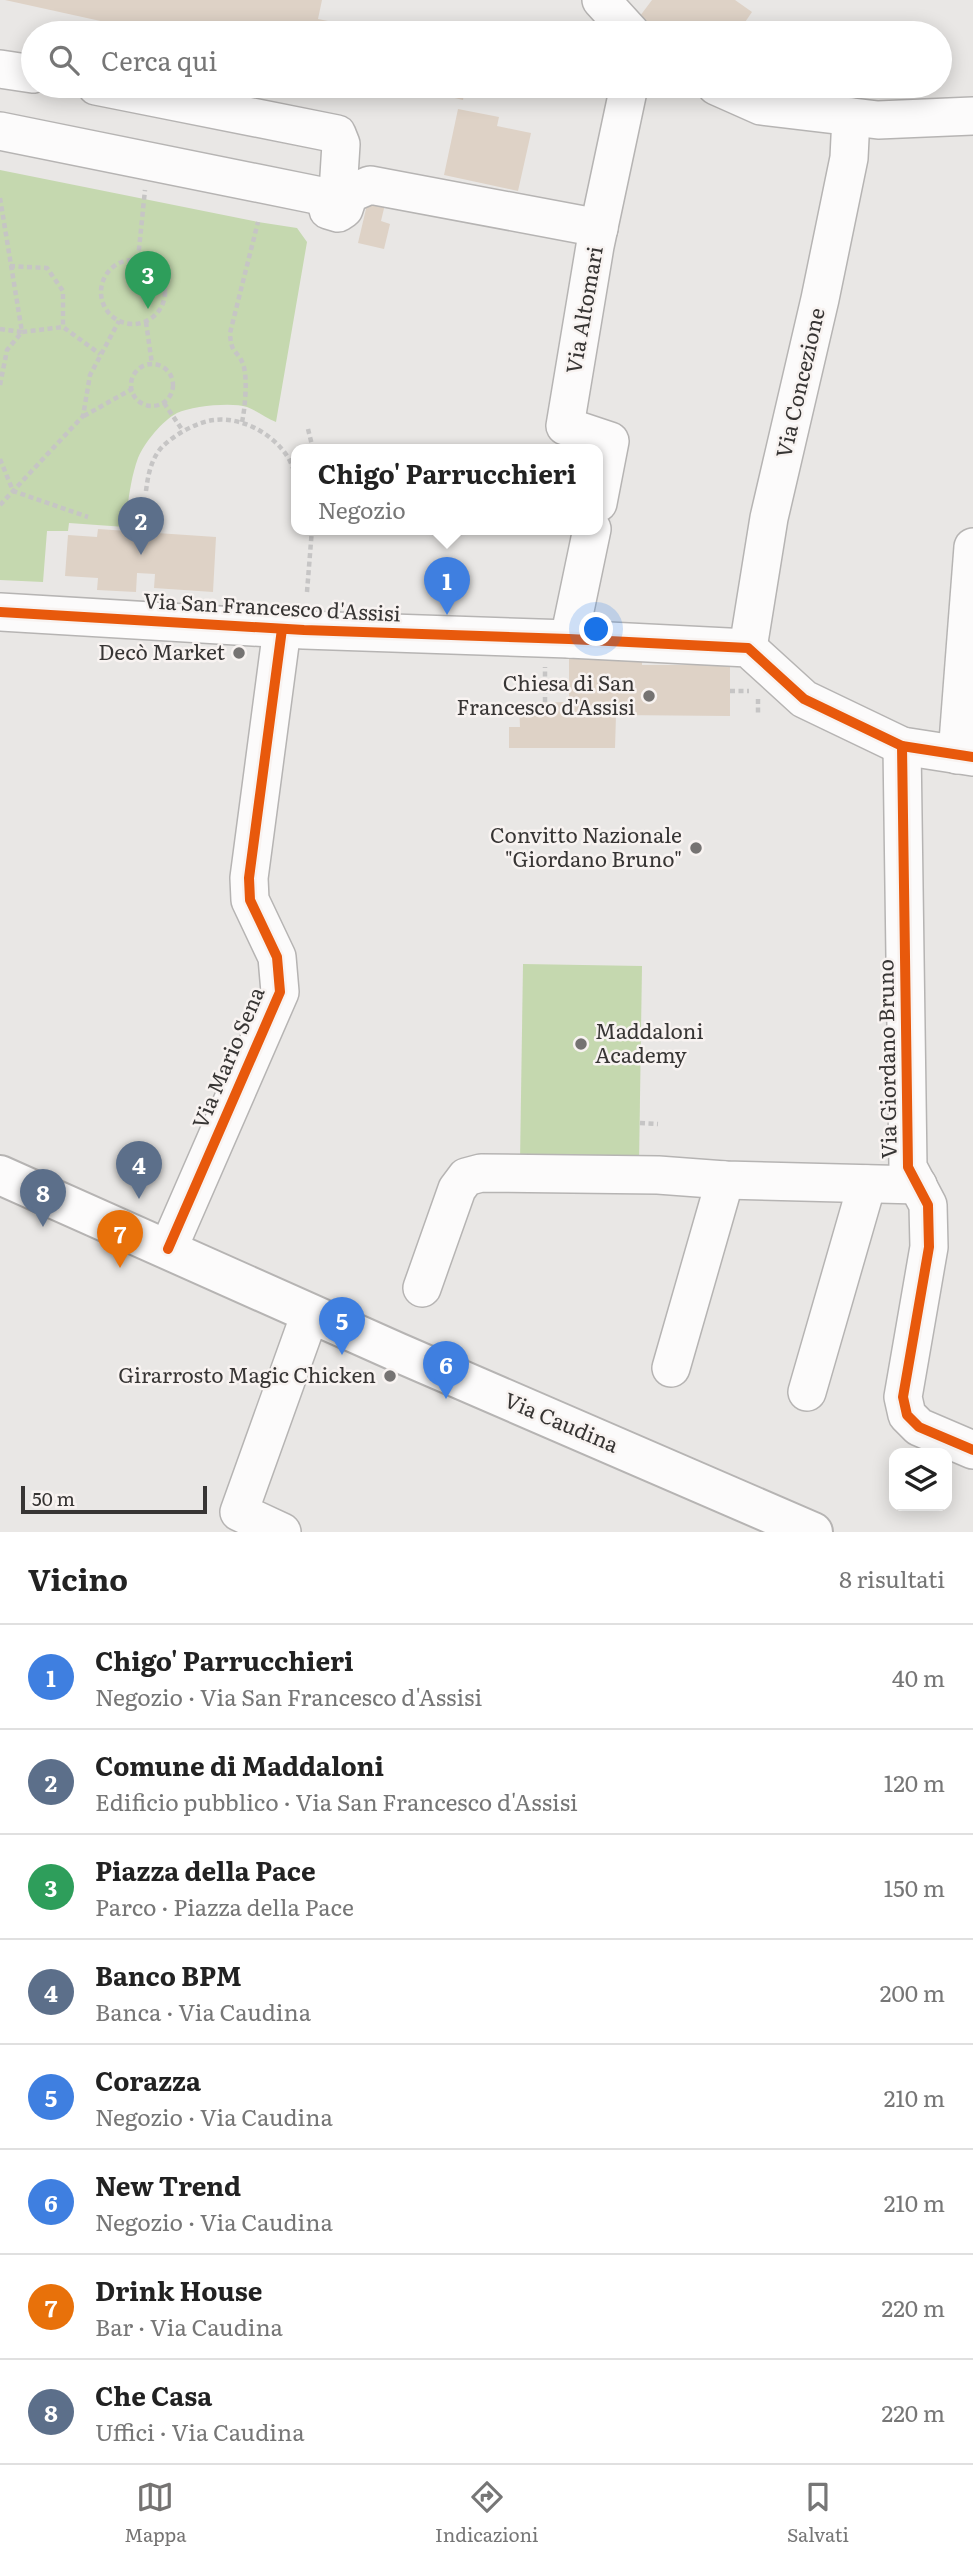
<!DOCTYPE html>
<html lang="it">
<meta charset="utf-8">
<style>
body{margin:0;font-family:Literata,serif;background:#f6f6f6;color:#222}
.controls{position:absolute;right:21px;bottom:21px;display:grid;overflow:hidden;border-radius:14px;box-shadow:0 4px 18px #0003}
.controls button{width:63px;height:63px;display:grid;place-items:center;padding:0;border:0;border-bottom:2px solid #e0e0e0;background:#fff;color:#222;font:35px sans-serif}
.scale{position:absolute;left:21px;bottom:18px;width:186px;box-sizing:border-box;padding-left:7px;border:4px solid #373534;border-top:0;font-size:19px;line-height:24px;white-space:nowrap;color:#373534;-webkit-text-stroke:5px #f8f3f1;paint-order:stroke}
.you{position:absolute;left:597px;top:630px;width:24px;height:24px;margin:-18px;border:5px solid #fff;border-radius:50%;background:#1a73e8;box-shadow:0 0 0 10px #1a73e833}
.badge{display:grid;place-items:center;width:46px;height:46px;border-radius:50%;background:#757372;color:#fff;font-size:23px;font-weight:700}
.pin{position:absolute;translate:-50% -58px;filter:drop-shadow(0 2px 4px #0008)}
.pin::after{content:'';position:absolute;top:37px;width:24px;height:21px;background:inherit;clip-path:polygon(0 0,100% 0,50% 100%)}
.popup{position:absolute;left:291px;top:444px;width:312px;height:91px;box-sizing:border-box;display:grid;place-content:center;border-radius:14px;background:#fff;filter:drop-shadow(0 2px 5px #0005);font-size:23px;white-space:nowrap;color:#767676}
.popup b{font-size:26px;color:#222}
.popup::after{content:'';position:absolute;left:50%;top:100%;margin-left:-14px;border:14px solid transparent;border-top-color:#fff}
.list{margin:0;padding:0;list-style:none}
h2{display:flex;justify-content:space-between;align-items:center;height:91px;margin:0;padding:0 28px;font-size:30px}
h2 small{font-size:23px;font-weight:400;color:#767676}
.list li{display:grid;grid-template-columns:46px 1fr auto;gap:21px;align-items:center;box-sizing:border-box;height:105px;padding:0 28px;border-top:2px solid #e0e0e0}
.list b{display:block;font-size:26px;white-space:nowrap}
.list p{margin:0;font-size:23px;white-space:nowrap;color:#767676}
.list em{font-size:23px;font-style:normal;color:#767676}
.icon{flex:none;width:38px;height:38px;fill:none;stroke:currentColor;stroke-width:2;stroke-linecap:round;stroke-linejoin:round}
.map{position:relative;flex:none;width:973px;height:1532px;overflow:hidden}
.search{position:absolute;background:#fff;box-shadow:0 4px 18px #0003;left:21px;right:21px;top:21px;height:77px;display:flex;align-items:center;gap:18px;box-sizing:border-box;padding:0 24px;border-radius:38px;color:#767676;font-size:26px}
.sheet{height:931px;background:#fff}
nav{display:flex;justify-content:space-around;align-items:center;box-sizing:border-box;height:98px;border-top:2px solid #e0e0e0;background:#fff;font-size:19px;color:#767676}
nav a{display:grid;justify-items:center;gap:4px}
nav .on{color:#757372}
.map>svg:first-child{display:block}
.green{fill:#c5d8af}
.building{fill:#ded2c6}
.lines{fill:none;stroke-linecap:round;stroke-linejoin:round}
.minor-casing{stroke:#b6b4b3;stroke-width:40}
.major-casing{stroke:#b6b4b3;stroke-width:42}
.path{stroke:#c6c5c5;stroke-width:4.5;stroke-dasharray:5 3.5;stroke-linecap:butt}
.minor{stroke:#fcfbfb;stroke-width:37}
.major{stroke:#fcfbfb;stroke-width:38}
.cycleway-casing{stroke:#f8f3f1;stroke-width:15}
.cycleway{stroke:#e8590c;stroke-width:10}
.poi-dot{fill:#757372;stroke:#f8f3f1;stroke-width:2.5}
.labels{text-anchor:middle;stroke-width:5;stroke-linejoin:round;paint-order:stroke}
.street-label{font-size:21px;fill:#373534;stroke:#f8f3f1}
.poi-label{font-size:21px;fill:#373534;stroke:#f8f3f1;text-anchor:end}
</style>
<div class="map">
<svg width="973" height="1532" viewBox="0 0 973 1532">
<rect width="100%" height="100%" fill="#e9e7e5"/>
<g class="green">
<path d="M0,170L258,222L297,228L307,242L276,422C266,418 257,411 247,407C232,402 192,406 177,413C162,421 145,442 138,458C130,480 128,504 125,527L69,523L68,531H47L43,582L0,580Z"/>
<polygon points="523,964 642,966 639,1164 520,1163"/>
</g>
<g class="building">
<polygon points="5,0 322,0 318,19 383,32 155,33"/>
<polygon points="652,0 735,0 752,12 743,25 754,33 664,33 640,16"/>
<polygon points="404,86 465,86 463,100"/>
<polygon points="458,109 499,117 497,126 531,133 518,191 444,175"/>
<polygon points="369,196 386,200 381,221 390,224 384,249 358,243"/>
<polygon points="98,529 216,537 213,592 154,588 155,574 137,573 136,592 97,590 98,578 65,576 68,535 97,537"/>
<polygon points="569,653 642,654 642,665 730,665 730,716 616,715 615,748 509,748 509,727 520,727 519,703 569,702"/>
</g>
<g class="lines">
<g class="minor-casing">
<g id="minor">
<polyline points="601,0 631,33"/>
<polyline points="0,69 33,74"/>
<polyline points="96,86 337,134 341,144 338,192"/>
<polyline points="716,86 761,106 878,120 973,116"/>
<polyline points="0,131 326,197"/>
<polyline points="326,198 328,210 338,213 344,209 349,194 370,185 599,228"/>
<polyline points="598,503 610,441 565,426 595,246 629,86"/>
<polyline points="0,612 304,630 569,639 748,648 804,699 902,746 973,757"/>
<polyline points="569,639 592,529"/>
<polyline points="748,648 769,518 820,299 849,158 851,117"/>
<polyline points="902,746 908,1167 928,1205 929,1247 903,1397 907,1415 919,1427 973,1450"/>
<polyline points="957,755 973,547"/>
<polyline points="168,1249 280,992 277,957 250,900 249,878 282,629"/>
<polyline points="422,1288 457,1189 466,1177 481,1173 658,1175 725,1180 918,1185"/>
<polyline points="671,1368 725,1180"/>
<polyline points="807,1392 867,1184"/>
<polyline points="282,1532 239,1512 310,1314"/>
</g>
</g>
<g class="major-casing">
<polyline id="major" points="0,1175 397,1352 813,1532"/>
</g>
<g class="path">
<polyline points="0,198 22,332 63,327 100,354"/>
<polyline points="138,259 145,190"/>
<circle cx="133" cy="292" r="32"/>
<polyline points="10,266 47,268 63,291 63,327"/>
<polyline points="146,322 152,364"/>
<polyline points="0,329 22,332"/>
<circle cx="152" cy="385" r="21"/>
<polyline points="0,385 7,350 22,332"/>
<polyline points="164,403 183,431"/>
<polyline points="84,416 132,389"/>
<path d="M242,422C245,409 248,377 243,364C237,349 231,355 230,333L258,222"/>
<polyline points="308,429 313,449"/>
<polyline points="0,459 13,491 88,517"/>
<path d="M146,491C148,475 151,459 162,447C175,434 197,422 214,420C246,416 285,440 294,471C297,479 295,490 296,498"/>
<polyline points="0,505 83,416 90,375 119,321"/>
<polyline points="307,592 312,529"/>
<polyline points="730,691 749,691"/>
<polyline points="758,699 758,714"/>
<polyline points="545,702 545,667"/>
<polyline points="640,1123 658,1124"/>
</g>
<use href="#minor" class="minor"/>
<use href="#major" class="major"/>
<g class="cycleway-casing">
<g id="cycleway">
<polyline points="0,612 304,630 569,639 748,648 804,699 902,746 973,757"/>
<polyline points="902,746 908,1167 928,1205 929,1247 903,1397 907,1415 919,1427 973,1450"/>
<polyline points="168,1249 280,992 277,957 250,900 249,878 282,629"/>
</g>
</g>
<use href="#cycleway" class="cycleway"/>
</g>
<g class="poi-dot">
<circle cx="239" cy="653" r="7"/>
<circle cx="649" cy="696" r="7"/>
<circle cx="696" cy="848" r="7"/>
<circle cx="581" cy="1044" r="7"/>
<circle cx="390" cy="1376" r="7"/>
</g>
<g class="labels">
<g class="street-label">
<text transform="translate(585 310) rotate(-80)" y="7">Via Altomari</text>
<text transform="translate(801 383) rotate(-77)" y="7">Via Concezione</text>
<text transform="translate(272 608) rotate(3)" y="7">Via San Francesco d'Assisi</text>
<text transform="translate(229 1058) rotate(-67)" y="7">Via Mario Sena</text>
<text transform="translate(888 1059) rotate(-91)" y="7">Via Giordano Bruno</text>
<text transform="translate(561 1423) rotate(23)" y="7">Via Caudina</text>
</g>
<g class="poi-label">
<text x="225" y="660">Decò Market</text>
<text x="635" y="691">Chiesa di San<tspan x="635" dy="24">Francesco d'Assisi</tspan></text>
<text x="682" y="843">Convitto Nazionale<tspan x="682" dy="24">"Giordano Bruno"</tspan></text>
<text x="595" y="1039" text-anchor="start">Maddaloni<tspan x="595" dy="24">Academy</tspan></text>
<text x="376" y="1383">Girarrosto Magic Chicken</text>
</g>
</g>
</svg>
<div class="controls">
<button><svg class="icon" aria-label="layers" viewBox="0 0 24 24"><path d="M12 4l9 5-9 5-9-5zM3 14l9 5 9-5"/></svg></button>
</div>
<div class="scale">50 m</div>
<div class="you"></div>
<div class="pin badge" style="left:447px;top:615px;background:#3f7fe0">1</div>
<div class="popup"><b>Chigo' Parrucchieri</b>Negozio</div>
<div class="pin badge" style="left:141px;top:555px;background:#5c6f8a">2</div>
<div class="pin badge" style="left:148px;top:309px;background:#2e9e5b">3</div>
<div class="pin badge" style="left:139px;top:1199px;background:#5c6f8a">4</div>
<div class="pin badge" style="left:342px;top:1355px;background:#3f7fe0">5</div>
<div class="pin badge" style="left:446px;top:1399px;background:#3f7fe0">6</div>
<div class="pin badge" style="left:120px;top:1268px;background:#e8710a">7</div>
<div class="pin badge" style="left:43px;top:1227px;background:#5c6f8a">8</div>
<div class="search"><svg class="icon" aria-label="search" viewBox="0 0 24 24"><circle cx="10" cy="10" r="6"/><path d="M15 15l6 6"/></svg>Cerca qui</div>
</div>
<section class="sheet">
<h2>Vicino<small>8 risultati</small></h2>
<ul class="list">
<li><span class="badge" style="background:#3f7fe0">1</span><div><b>Chigo' Parrucchieri</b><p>Negozio · Via San Francesco d'Assisi</p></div><em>40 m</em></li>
<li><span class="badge" style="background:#5c6f8a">2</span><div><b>Comune di Maddaloni</b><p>Edificio pubblico · Via San Francesco d'Assisi</p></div><em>120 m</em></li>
<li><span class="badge" style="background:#2e9e5b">3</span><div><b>Piazza della Pace</b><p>Parco · Piazza della Pace</p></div><em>150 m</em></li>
<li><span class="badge" style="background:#5c6f8a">4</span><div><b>Banco BPM</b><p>Banca · Via Caudina</p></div><em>200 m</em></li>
<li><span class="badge" style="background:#3f7fe0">5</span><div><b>Corazza</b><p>Negozio · Via Caudina</p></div><em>210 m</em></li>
<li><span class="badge" style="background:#3f7fe0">6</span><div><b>New Trend</b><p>Negozio · Via Caudina</p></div><em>210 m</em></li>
<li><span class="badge" style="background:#e8710a">7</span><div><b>Drink House</b><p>Bar · Via Caudina</p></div><em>220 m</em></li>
<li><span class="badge" style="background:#5c6f8a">8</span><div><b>Che Casa</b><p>Uffici · Via Caudina</p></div><em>220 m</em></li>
</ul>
</section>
<nav>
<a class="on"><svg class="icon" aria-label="map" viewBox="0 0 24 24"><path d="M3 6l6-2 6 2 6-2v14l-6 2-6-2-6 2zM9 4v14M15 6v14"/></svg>Mappa</a>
<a><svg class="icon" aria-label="directions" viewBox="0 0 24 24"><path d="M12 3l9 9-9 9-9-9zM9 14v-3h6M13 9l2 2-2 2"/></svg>Indicazioni</a>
<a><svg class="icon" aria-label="saved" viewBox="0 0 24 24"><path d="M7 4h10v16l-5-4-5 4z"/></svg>Salvati</a>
</nav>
